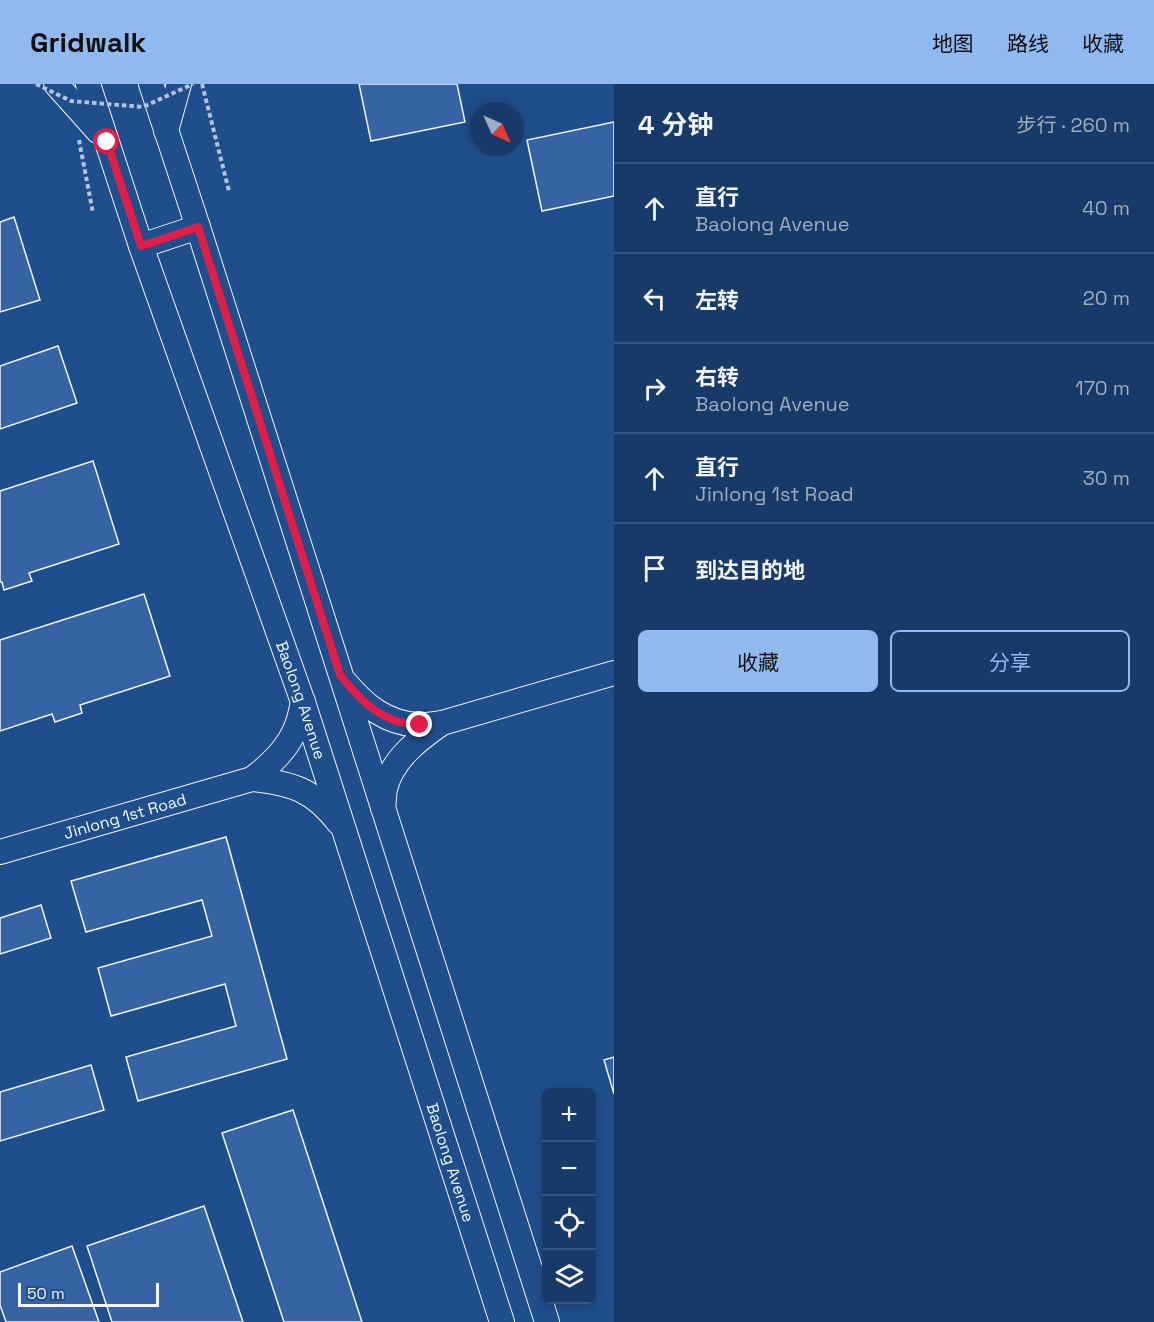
<!DOCTYPE html>
<html lang="zh">
<meta charset="utf-8">
<style>
body{margin:0;font-family:"Space Grotesk","Noto Sans SC",sans-serif;background:#20416f;color:#f1f3f6}
.controls{position:absolute;right:18px;bottom:18px;display:grid;overflow:hidden;border-radius:9px;box-shadow:0 3px 9px #0003}
.controls button{width:54px;height:54px;display:grid;place-items:center;padding:0;border:0;border-bottom:2px solid #36547d;background:#173a69;color:#f1f3f6;font:30px sans-serif}
.compass{position:absolute;left:470px;top:18px;width:54px;height:54px;border-radius:50%;background:#173a69;box-shadow:0 3px 9px #0003;rotate:135deg}
.scale{position:absolute;left:18px;bottom:15px;width:141px;box-sizing:border-box;padding-left:6px;border:3px solid #f2f6ff;border-top:0;font-size:16px;line-height:21px;white-space:nowrap;color:#f2f6ff;-webkit-text-stroke:4px #1f4e8c;paint-order:stroke}
.stop{position:absolute;width:18px;height:18px;margin:-14px;border:4px solid #e11d48;border-radius:50%;background:#fff}
.stop.end{background:#e11d48;border-color:#fff;box-shadow:0 2px 6px #0008}
.list{margin:0;padding:0;list-style:none}
h2{display:flex;justify-content:space-between;align-items:center;height:78px;margin:0;padding:0 24px;font-size:26px}
h2 small{font-size:20px;font-weight:400;color:#9eadc0}
.list li{display:grid;grid-template-columns:39px 1fr auto;gap:18px;align-items:center;box-sizing:border-box;height:90px;padding:0 24px;border-top:2px solid #36547d}
.list b{display:block;font-size:22px;white-space:nowrap}
.list p{margin:0;font-size:20px;white-space:nowrap;color:#9eadc0}
.list em{font-size:20px;font-style:normal;color:#9eadc0}
.actions{display:flex;gap:12px;padding:18px 24px}
.actions a{flex:1;padding:14px 0;border:2px solid #90b9f0;border-radius:9px;text-align:center;font-size:21px;color:#90b9f0}
.actions .main{background:#90b9f0;color:#111}
.icon{flex:none;width:33px;height:33px;fill:none;stroke:currentColor;stroke-width:2;stroke-linecap:round;stroke-linejoin:round}
.map{position:relative;flex:none;width:614px;height:1238px;overflow:hidden}
header{display:flex;align-items:center;gap:36px;box-sizing:border-box;height:84px;padding:0 30px;background:#90b9f0;color:#111}
header strong{font-size:28px}
nav{display:flex;gap:33px;margin-inline-start:auto;font-size:21px}
main{display:flex}
aside{flex:1;background:#173a69}
.map>svg:first-child{display:block}
.building{fill:#3563a3;stroke:#f2f6ff;stroke-width:1.5}
.lines{fill:none;stroke-linecap:round;stroke-linejoin:round}
.secondary-casing{stroke:#f2f6ff;stroke-width:26}
.path{stroke:#b3c4dc;stroke-width:4;stroke-dasharray:4.5 3;stroke-linecap:butt}
.secondary{stroke:#1f4e8c;stroke-width:24}
.path-bridge{stroke:#b3c4dc;stroke-width:4;stroke-dasharray:4.5 3;stroke-linecap:butt}
.route{stroke:#e11d48;stroke-width:8}
.labels{text-anchor:middle;stroke-width:4.5;stroke-linejoin:round;paint-order:stroke}
.street-label{font-size:16px;fill:#f2f6ff;stroke:#1f4e8c}
</style>
<header>
<strong>Gridwalk</strong>
<nav><a>地图</a><a>路线</a><a>收藏</a></nav>
</header>
<main>
<div class="map">
<svg width="614" height="1238" viewBox="0 0 614 1238">
<rect width="100%" height="100%" fill="#1f4e8c"/>
<g class="building">
<polygon points="359,0 457,0 465,38 371,57"/>
<polygon points="614,38 614,112 542,127 527,56"/>
<polygon points="14,133 40,216 0,228 0,138"/>
<polygon points="58,262 77,319 0,345 0,282"/>
<polygon points="93,377 119,460 29,489 32,497 4,506 2,498 0,498 0,407"/>
<polygon points="144,510 170,592 80,621 82,629 55,638 52,630 0,647 0,556"/>
<polygon points="226,753 287,975 138,1017 126,973 236,942 225,900 111,932 98,884 212,852 202,816 86,848 71,797"/>
<polygon points="41,821 51,854 0,870 0,834"/>
<polygon points="614,973 614,1010 604,976"/>
<polygon points="91,981 104,1026 0,1057 0,1008"/>
<polygon points="293,1026 362,1238 284,1238 222,1049"/>
<polygon points="204,1122 243,1238 112,1238 87,1162"/>
<polygon points="72,1162 99,1238 6,1238 0,1221 0,1188"/>
</g>
<g class="lines">
<g class="secondary-casing">
<g id="secondary">
<polyline points="56,0 98,47"/>
<path id="s1" d="M88,0L141,162L303,618L502,1238"/>
<polyline points="151,0 198,143 547,1238"/>
<polyline points="166,47 179,0"/>
<polyline points="141,162 198,143"/>
<path d="M345,598C365,622 386,639 418,641C426,642 435,640 442,639L614,589"/>
<path d="M252,695C270,681 289,664 297,641C300,634 301,626 303,618"/>
<path d="M383,724C384,718 384,711 385,705C392,675 419,655 442,639"/>
<path id="s2" d="M0,768L252,695C292,699 314,706 339,739"/>
</g>
</g>
<g class="path">
<polyline points="202,0 229,107"/>
<polyline points="79,56 93,129"/>
</g>
<use href="#secondary" class="secondary"/>
<polyline class="path-bridge" points="36,0 71,17 143,23 193,0"/>
</g>
<g class="lines">
<path class="route" d="M107,58L141,162L198,143L340,591C356,611 371,628 396,637C403,639 412,640 420,641"/>
</g>
<g class="labels">
<g class="street-label">
<text dy="6" stroke="none"><textPath href="#s1" startOffset="652">Baolong Avenue</textPath></text>
<text dy="6" stroke="none"><textPath href="#s2" startOffset="130">Jinlong 1st Road</textPath></text>
<text dy="6" stroke="none"><textPath href="#s1" startOffset="1138">Baolong Avenue</textPath></text>
</g>
</g>
</svg>
<div class="controls">
<button>+</button>
<button>−</button>
<button><svg class="icon" aria-label="locate" viewBox="0 0 24 24"><circle cx="12" cy="12" r="6"/><path d="M12 2v4M12 18v4M2 12h4M18 12h4"/></svg></button>
<button><svg class="icon" aria-label="layers" viewBox="0 0 24 24"><path d="M12 4l9 5-9 5-9-5zM3 14l9 5 9-5"/></svg></button>
</div>
<svg class="compass" viewBox="-18 -18 36 36"><path d="M0-13l5 13h-10z" fill="#e53935"/><path d="M0 13l5-13h-10z" fill="#9eadc0"/></svg>
<div class="scale">50 m</div>
<div class="stop" style="left:107px;top:58px"></div>
<div class="stop end" style="left:420px;top:641px"></div>
</div>
<aside>
<h2>4 分钟<small>步行 · 260 m</small></h2>
<ul class="list">
<li><svg class="icon" aria-label="ahead" viewBox="0 0 24 24"><path d="M12 20V5M6 11l6-6 6 6"/></svg><div><b>直行</b><p>Baolong Avenue</p></div><em>40 m</em></li>
<li><svg class="icon" aria-label="left" viewBox="0 0 24 24"><path d="M17 20v-9H6M10 6l-5 5 5 5"/></svg><div><b>左转</b></div><em>20 m</em></li>
<li><svg class="icon" aria-label="right" viewBox="0 0 24 24"><path d="M7 20v-9h11M14 6l5 5-5 5"/></svg><div><b>右转</b><p>Baolong Avenue</p></div><em>170 m</em></li>
<li><svg class="icon" aria-label="ahead" viewBox="0 0 24 24"><path d="M12 20V5M6 11l6-6 6 6"/></svg><div><b>直行</b><p>Jinlong 1st Road</p></div><em>30 m</em></li>
<li><svg class="icon" aria-label="arrive" viewBox="0 0 24 24"><path d="M6 21V4h12l-3 4 3 4H6"/></svg><div><b>到达目的地</b></div></li>
</ul>
<div class="actions"><a class="main">收藏</a><a>分享</a></div>
</aside>
</main>
